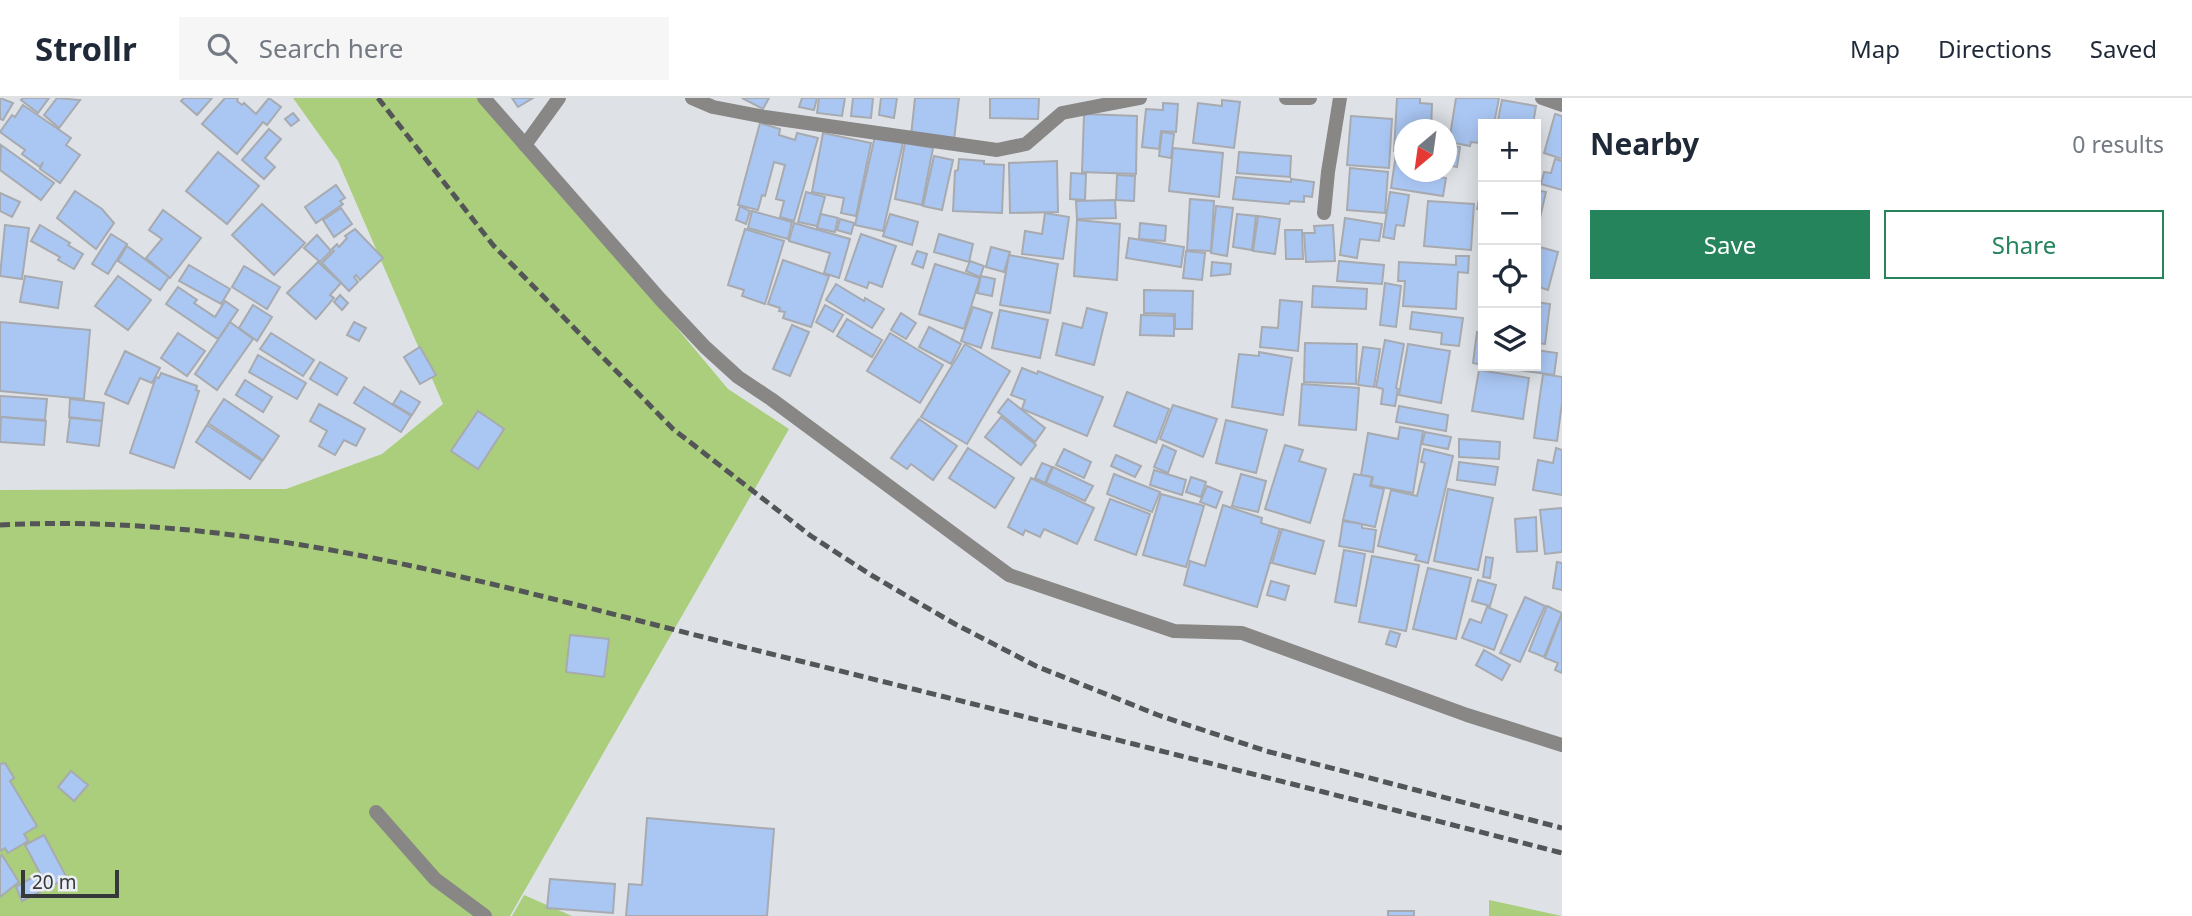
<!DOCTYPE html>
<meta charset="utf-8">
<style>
body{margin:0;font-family:"Noto Sans",sans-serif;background:#f6f6f7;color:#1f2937}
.controls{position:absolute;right:21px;top:21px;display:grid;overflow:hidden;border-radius:0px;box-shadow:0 4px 18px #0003}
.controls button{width:63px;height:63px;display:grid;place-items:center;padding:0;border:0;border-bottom:2px solid #e0e1e3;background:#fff;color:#1f2937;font:35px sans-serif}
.compass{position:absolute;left:1394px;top:21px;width:63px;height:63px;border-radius:50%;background:#fff;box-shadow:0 4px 18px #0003;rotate:209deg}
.scale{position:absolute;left:21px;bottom:18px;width:98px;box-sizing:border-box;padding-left:7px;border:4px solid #37383a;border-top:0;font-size:19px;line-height:24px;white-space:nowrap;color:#37383a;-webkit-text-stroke:5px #ebeff4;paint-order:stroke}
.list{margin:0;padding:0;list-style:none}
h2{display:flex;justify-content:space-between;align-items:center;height:91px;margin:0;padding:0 28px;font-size:30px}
h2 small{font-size:23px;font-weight:400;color:#747a83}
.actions{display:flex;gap:14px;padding:21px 28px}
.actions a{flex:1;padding:16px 0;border:2px solid #25845c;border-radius:0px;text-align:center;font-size:24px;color:#25845c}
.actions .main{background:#25845c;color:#fff}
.icon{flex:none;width:38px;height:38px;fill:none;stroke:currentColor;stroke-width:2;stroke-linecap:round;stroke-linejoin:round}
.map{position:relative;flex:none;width:1562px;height:818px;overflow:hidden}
header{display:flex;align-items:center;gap:42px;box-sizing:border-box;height:98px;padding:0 35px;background:#fff;border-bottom:2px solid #e0e1e3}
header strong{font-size:33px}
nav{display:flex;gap:38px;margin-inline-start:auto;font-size:24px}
.search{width:490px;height:63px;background:#f6f6f7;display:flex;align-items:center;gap:18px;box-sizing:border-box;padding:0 24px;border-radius:0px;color:#747a83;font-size:26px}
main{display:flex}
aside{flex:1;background:#fff}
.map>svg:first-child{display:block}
.green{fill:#aace7c}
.building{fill:#aac7f4;stroke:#a7aaaf;stroke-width:2}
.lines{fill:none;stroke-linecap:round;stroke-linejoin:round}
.lane{stroke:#898785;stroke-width:14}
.street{stroke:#898785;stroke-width:14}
.rail{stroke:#535557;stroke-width:5;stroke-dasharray:10 5;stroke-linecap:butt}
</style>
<header>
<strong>Strollr</strong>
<div class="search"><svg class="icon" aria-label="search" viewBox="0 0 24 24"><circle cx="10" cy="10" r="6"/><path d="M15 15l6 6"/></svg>Search here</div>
<nav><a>Map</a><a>Directions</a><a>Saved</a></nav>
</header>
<main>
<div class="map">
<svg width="1562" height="818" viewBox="0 0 1562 818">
<rect width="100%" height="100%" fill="#dee2e7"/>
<g class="green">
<polygon points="293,0 485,0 728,291 789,331 510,818 0,818 0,392 286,391 382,356 443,306 338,63"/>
<polygon points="524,797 572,818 512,818"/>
<polygon points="1489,802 1562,818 1489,818"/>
</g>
<g class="building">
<polygon points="0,0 13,5 3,22 0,21"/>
<polygon points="23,0 49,0 38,15 21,2"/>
<polygon points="57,0 80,2 59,30 44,17"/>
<polygon points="184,0 212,0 197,17 181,3"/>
<polygon points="225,0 238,0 237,3 242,7 244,5 256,16 269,0 281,9 267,27 263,24 237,56 202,26"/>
<polygon points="512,0 533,0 518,9"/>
<polygon points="742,0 769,0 763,11"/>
<polygon points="802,0 817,0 814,12 799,9"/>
<polygon points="819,0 845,0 842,18 817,15"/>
<polygon points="853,0 873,0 871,20 851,18"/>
<polygon points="881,0 897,0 894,20 879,17"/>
<polygon points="915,0 959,0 954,42 911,38"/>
<polygon points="990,0 1039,0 1038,21 990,20"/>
<polygon points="1397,0 1420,0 1420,5 1432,6 1431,32 1405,32 1405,54 1394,53"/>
<polygon points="1456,0 1499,0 1494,26 1483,26 1483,48 1479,48 1480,45 1471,44 1470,48 1449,44"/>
<polygon points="1222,2 1240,4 1234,50 1193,45 1198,5 1222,8"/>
<polygon points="1502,2 1536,8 1533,26 1498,22"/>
<polygon points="1163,5 1178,6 1176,34 1161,33 1159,51 1142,49 1146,11 1163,12"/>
<polygon points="23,7 71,40 66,47 80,57 60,85 40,71 43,64 40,69 22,56 25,52 0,34 12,17 15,19"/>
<polygon points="293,15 299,22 291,28 285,21"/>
<polygon points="1084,16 1137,18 1136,76 1082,74"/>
<polygon points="1555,16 1562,18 1562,61 1544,55"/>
<polygon points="1351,18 1392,21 1389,70 1347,67"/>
<polygon points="760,25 780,31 779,37 795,42 797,35 818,40 794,123 780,119 784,103 776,101 785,67 774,64 765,98 762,97 758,112 738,107"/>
<polygon points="269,31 281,41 265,60 275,69 264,81 242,62"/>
<polygon points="1162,34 1174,36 1171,60 1159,58"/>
<polygon points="823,35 871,45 856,118 841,115 844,100 812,94"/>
<polygon points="875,38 903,45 883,133 855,127"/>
<polygon points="905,45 933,50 922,107 895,101"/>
<polygon points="1,47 54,85 41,102 0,72"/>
<polygon points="1447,47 1460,49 1457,69 1447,67"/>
<polygon points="1173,50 1223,55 1219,99 1169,93"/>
<polygon points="218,54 259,88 227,126 186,93"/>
<polygon points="1239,54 1291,58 1290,79 1237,75"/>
<polygon points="1396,56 1405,57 1405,74 1425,74 1425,77 1446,80 1443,98 1391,90"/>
<polygon points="934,58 953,62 942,112 923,108"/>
<polygon points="959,61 984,63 984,66 1004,67 1002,115 953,113 955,73 958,72"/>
<polygon points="1555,61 1562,63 1562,92 1541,86 1544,74 1551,75"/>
<polygon points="1057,63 1058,114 1010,115 1009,65"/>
<polygon points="1350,70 1388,74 1385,115 1347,112"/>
<polygon points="1071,75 1086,76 1085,102 1070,101"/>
<polygon points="1117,77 1135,78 1134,103 1116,102"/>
<polygon points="1236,79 1291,84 1291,81 1314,84 1312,99 1304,98 1304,104 1290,103 1289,106 1233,101"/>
<polygon points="1483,82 1483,112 1477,111"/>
<polygon points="336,87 345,100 340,103 343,106 316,125 305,109"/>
<polygon points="1536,92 1546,94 1536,137"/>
<polygon points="75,93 102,111 114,125 96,151 57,120"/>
<polygon points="806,94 825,99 817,128 798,124"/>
<polygon points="1390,94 1409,97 1404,128 1396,127 1394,141 1383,139"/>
<polygon points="0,95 20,104 12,119 0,113"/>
<polygon points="1190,101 1214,103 1211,153 1187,152"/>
<polygon points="1115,102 1116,120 1077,121 1076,103"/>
<polygon points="1428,103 1474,106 1471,152 1424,148"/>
<polygon points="262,106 305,145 274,177 232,137"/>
<polygon points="740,108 750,113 746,126 736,122"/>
<polygon points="1216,108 1233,110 1227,158 1211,155"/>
<polygon points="341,110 352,126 334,139 323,122"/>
<polygon points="163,112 201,140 170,180 146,160 162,141 149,132"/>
<polygon points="752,113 792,124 788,141 748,130"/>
<polygon points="1045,115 1069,119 1063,161 1022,156 1025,133 1042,136"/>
<polygon points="821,116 838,120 835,134 817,130"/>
<polygon points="890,116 918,124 912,147 883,138"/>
<polygon points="1237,116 1256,118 1252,152 1233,149"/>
<polygon points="1258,118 1280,121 1275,156 1253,153"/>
<polygon points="1345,120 1382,126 1379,143 1360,141 1357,160 1340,157"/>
<polygon points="840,121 854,125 851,136 837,132"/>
<polygon points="1077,122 1120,126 1117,182 1074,178"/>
<polygon points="794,125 850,141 839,180 824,175 830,155 789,143"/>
<polygon points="1140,125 1166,128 1165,143 1139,141"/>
<polygon points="5,127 29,130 22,181 0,178"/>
<polygon points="40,127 70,145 68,147 83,156 74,171 58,162 60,159 31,143"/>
<polygon points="1333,127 1335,163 1306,164 1304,135 1315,135 1314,128"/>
<polygon points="355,131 383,160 360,182 356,177 354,179 358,184 349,193 322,165 334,153 332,151 337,146 339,149 347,140 345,138"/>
<polygon points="745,131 784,143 765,206 742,198 744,192 728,187"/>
<polygon points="1285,132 1302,132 1303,161 1286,161"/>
<polygon points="111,136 127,146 108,176 92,166"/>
<polygon points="861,136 896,148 882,189 869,184 867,190 845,182"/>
<polygon points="939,136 973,146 969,164 934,154"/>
<polygon points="317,137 331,153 320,164 304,150"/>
<polygon points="1129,140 1184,149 1181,169 1126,160"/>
<polygon points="127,148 169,179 160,192 118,163"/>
<polygon points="1536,148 1558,154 1548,192 1536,188"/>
<polygon points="991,149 1010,154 1004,174 986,169"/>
<polygon points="917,153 927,156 923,170 912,166"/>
<polygon points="1186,153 1205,155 1202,182 1183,180"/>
<polygon points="1009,157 1058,166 1050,215 1000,207"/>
<polygon points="1456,158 1469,158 1468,175 1458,174 1456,211 1403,208 1405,183 1398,183 1399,164 1456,167"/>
<polygon points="783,162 829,178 811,229 783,220 785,214 779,213 780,210 768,206"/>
<polygon points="970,163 984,168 980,179 966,173"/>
<polygon points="1339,163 1384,167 1382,186 1337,183"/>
<polygon points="318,164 341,185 330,197 334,200 316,221 287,195"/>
<polygon points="1212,164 1231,166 1230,176 1211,178"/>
<polygon points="935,166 980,180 964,231 919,216"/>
<polygon points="189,167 230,191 221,206 179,183"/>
<polygon points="244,168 280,189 267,211 232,189"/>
<polygon points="25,178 62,184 58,210 20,204"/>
<polygon points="118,178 151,202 128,232 95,208"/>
<polygon points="981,178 995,181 992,198 977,195"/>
<polygon points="1385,185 1401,188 1396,229 1380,227"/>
<polygon points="836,186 864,203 865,200 884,211 872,230 826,202"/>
<polygon points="1313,188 1367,191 1366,211 1312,209"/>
<polygon points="178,189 197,202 194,205 215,219 225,203 238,212 218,241 166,206"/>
<polygon points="1144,192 1193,193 1192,231 1175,231 1175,216 1144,215"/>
<polygon points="340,197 348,205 342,212 334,204"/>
<polygon points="1280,202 1302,204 1298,253 1260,249 1262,229 1278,230"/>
<polygon points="1536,204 1550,206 1545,246 1536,245"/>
<polygon points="253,207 272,219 257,243 239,230"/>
<polygon points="825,207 843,217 833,234 816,224"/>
<polygon points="973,209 992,215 981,250 961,243"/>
<polygon points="1087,210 1107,215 1094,267 1056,257 1063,225 1082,230"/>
<polygon points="1000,212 1048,222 1040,260 992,250"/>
<polygon points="1412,214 1463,220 1459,248 1441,246 1442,235 1410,231"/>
<polygon points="901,215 916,225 906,241 891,232"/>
<polygon points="1141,217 1174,218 1174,238 1140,237"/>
<polygon points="847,221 882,242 872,259 837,238"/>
<polygon points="0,224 90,232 84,301 0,293"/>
<polygon points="230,224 253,241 217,292 195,276"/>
<polygon points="354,224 366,230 359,243 347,237"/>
<polygon points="792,227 809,234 790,278 773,271"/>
<polygon points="929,229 961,246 951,266 919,249"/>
<polygon points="1477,234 1483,235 1483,267 1473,265"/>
<polygon points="178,235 205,253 187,278 161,260"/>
<polygon points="271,235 314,262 303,278 260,251"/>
<polygon points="890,235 943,267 920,305 867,273"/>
<polygon points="1385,242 1404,246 1396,290 1398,291 1395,308 1381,306 1383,291 1376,289"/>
<polygon points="1305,245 1357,246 1356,286 1304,284"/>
<polygon points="965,246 1010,273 967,346 921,319"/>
<polygon points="1408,246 1450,253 1441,305 1399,297"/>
<polygon points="420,249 436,277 420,286 404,259"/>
<polygon points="1363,249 1380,251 1374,289 1358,287"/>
<polygon points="1536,252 1557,255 1554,277 1490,268 1536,268"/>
<polygon points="125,253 160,270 152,285 140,280 128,306 105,296"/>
<polygon points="1259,254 1292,260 1283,317 1232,309 1239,256 1259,258"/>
<polygon points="258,257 306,285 297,301 249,274"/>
<polygon points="320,264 347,280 337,297 310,281"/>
<polygon points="1022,270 1037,276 1038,273 1103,299 1087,338 1022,311 1025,302 1011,297"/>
<polygon points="1479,272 1529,280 1523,321 1472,313"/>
<polygon points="161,275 197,288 196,292 199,293 174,370 130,355 156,279 159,280"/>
<polygon points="1543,276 1562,279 1562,305 1557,343 1534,340"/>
<polygon points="245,282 272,299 263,314 236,297"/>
<polygon points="1302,286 1359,290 1356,332 1299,327"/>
<polygon points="364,289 411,318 401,334 354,305"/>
<polygon points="401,293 420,304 412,317 393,306"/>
<polygon points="1127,294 1169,311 1156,345 1114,328"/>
<polygon points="0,298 47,301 45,322 0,319"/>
<polygon points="70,301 104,305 102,323 69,319"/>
<polygon points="224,301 279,338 263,362 208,325"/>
<polygon points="1008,301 1045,330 1035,344 998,314"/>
<polygon points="319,306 365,331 356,348 344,342 335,357 319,348 327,333 310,323"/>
<polygon points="1173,307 1217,321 1203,359 1160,341"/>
<polygon points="1399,308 1448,317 1446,333 1396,324"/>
<polygon points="478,313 504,331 478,371 451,353"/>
<polygon points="1,319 46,323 44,347 0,344"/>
<polygon points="1001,319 1036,347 1021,367 985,339"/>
<polygon points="70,320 102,323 99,348 67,344"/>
<polygon points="919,321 957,348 933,382 911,366 907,371 891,360"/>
<polygon points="1226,322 1267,332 1256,375 1216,365"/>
<polygon points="207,327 262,363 250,381 196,344"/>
<polygon points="1400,329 1423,333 1413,395 1371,387 1373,379 1361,377 1368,335 1398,341"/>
<polygon points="1425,334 1451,339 1448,351 1422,346"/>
<polygon points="1459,341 1500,344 1499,361 1459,359"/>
<polygon points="1163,347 1176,353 1168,375 1154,369"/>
<polygon points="1285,347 1303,352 1299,363 1326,371 1310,425 1265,411"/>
<polygon points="968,350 1014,380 995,410 949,380"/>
<polygon points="1556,350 1562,352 1562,397 1533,392 1538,362 1553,365"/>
<polygon points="1064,351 1091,364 1084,380 1056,367"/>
<polygon points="1424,351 1453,358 1428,465 1415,462 1417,457 1378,448 1391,392 1417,398 1425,365 1421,364"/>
<polygon points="1116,357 1141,368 1135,379 1111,368"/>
<polygon points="1459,364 1498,369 1495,387 1457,382"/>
<polygon points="1042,365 1052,369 1045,385 1035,380"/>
<polygon points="1053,369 1093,388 1085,403 1046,385"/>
<polygon points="1154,372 1186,382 1182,397 1150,387"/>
<polygon points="1114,376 1160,394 1152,414 1107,396"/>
<polygon points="1241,376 1266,383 1258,414 1232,408"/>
<polygon points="1354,376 1372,379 1370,388 1384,391 1375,429 1343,422"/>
<polygon points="1191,379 1206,384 1201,399 1186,394"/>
<polygon points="1031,380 1094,410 1077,446 1044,431 1040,439 1025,432 1023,437 1008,429"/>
<polygon points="1207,388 1222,394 1216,410 1200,404"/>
<polygon points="1448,391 1493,400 1478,472 1434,463"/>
<polygon points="1161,396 1204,408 1186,469 1143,457"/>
<polygon points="1110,401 1150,416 1136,457 1095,442"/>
<polygon points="1223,407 1262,420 1261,425 1280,431 1257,509 1184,487 1190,463 1205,468"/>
<polygon points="1562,410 1562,454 1545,456 1540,412"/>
<polygon points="1536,419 1537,453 1517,454 1515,421"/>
<polygon points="1343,423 1362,426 1362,430 1376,432 1373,454 1339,448"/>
<polygon points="1282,431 1324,443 1315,476 1272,465"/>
<polygon points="1344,452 1365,456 1356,508 1335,504"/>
<polygon points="1372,458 1419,467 1406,533 1359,524"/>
<polygon points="1486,459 1493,460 1490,480 1483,479"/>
<polygon points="1557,464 1562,465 1562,492 1553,490"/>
<polygon points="1428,470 1471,480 1456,541 1413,531"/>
<polygon points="1478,482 1496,487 1490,508 1472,503"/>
<polygon points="1271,483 1289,488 1285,502 1267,497"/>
<polygon points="1525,499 1545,508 1520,564 1500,555"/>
<polygon points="1547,508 1562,515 1544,559 1529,553"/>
<polygon points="1487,509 1507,517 1494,552 1462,540 1470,521 1481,525"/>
<polygon points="1562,516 1562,575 1555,572 1558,565 1545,560"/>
<polygon points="1390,533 1400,536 1396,549 1386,546"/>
<polygon points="570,537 609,541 604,579 566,574"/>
<polygon points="1484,552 1510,567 1502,582 1476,567"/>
<polygon points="5,665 14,680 10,683 37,728 24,736 28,743 8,755 5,750 0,753 0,666"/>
<polygon points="71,673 88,687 74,703 58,689"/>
<polygon points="647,720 774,731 767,818 626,818 629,786 642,787"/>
<polygon points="44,737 67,780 22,803 16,789 40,775 25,747"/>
<polygon points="2,757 19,784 0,799 0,759"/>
<polygon points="550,781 615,786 613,815 547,810"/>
<rect x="1388" y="813" width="26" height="5"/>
</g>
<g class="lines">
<polyline class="lane" points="376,714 435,781 485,818"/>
<g class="street">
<polyline points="484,0 660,201 705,249 738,279 771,301 1009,477 1174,533 1242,535 1467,617 1562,647"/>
<polyline points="692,0 713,9 765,19 997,52 1026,46 1062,15 1140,0"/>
<polyline points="1286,0 1310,0"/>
<polyline points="1542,0 1562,7"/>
<polyline points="525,47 559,0"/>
<polyline points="1324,115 1328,74 1340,0"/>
</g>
<g class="rail">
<polyline points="378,0 493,147 673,331 811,438 871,477 955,526 1036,568 1158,617 1266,653 1562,730"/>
<path d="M0,427C251,414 494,487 735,547C1011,615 1287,684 1562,755"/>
</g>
</g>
</svg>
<div class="controls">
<button>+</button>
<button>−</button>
<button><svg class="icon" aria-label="locate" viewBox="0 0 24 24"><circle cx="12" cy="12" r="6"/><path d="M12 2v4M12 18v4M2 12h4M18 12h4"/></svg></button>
<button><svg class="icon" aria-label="layers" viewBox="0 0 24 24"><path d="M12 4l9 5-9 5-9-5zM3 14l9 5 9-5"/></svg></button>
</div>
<svg class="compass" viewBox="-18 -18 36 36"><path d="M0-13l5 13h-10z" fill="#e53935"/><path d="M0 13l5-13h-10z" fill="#747a83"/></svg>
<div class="scale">20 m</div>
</div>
<aside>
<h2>Nearby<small>0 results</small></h2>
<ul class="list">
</ul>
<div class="actions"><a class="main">Save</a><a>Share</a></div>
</aside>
</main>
